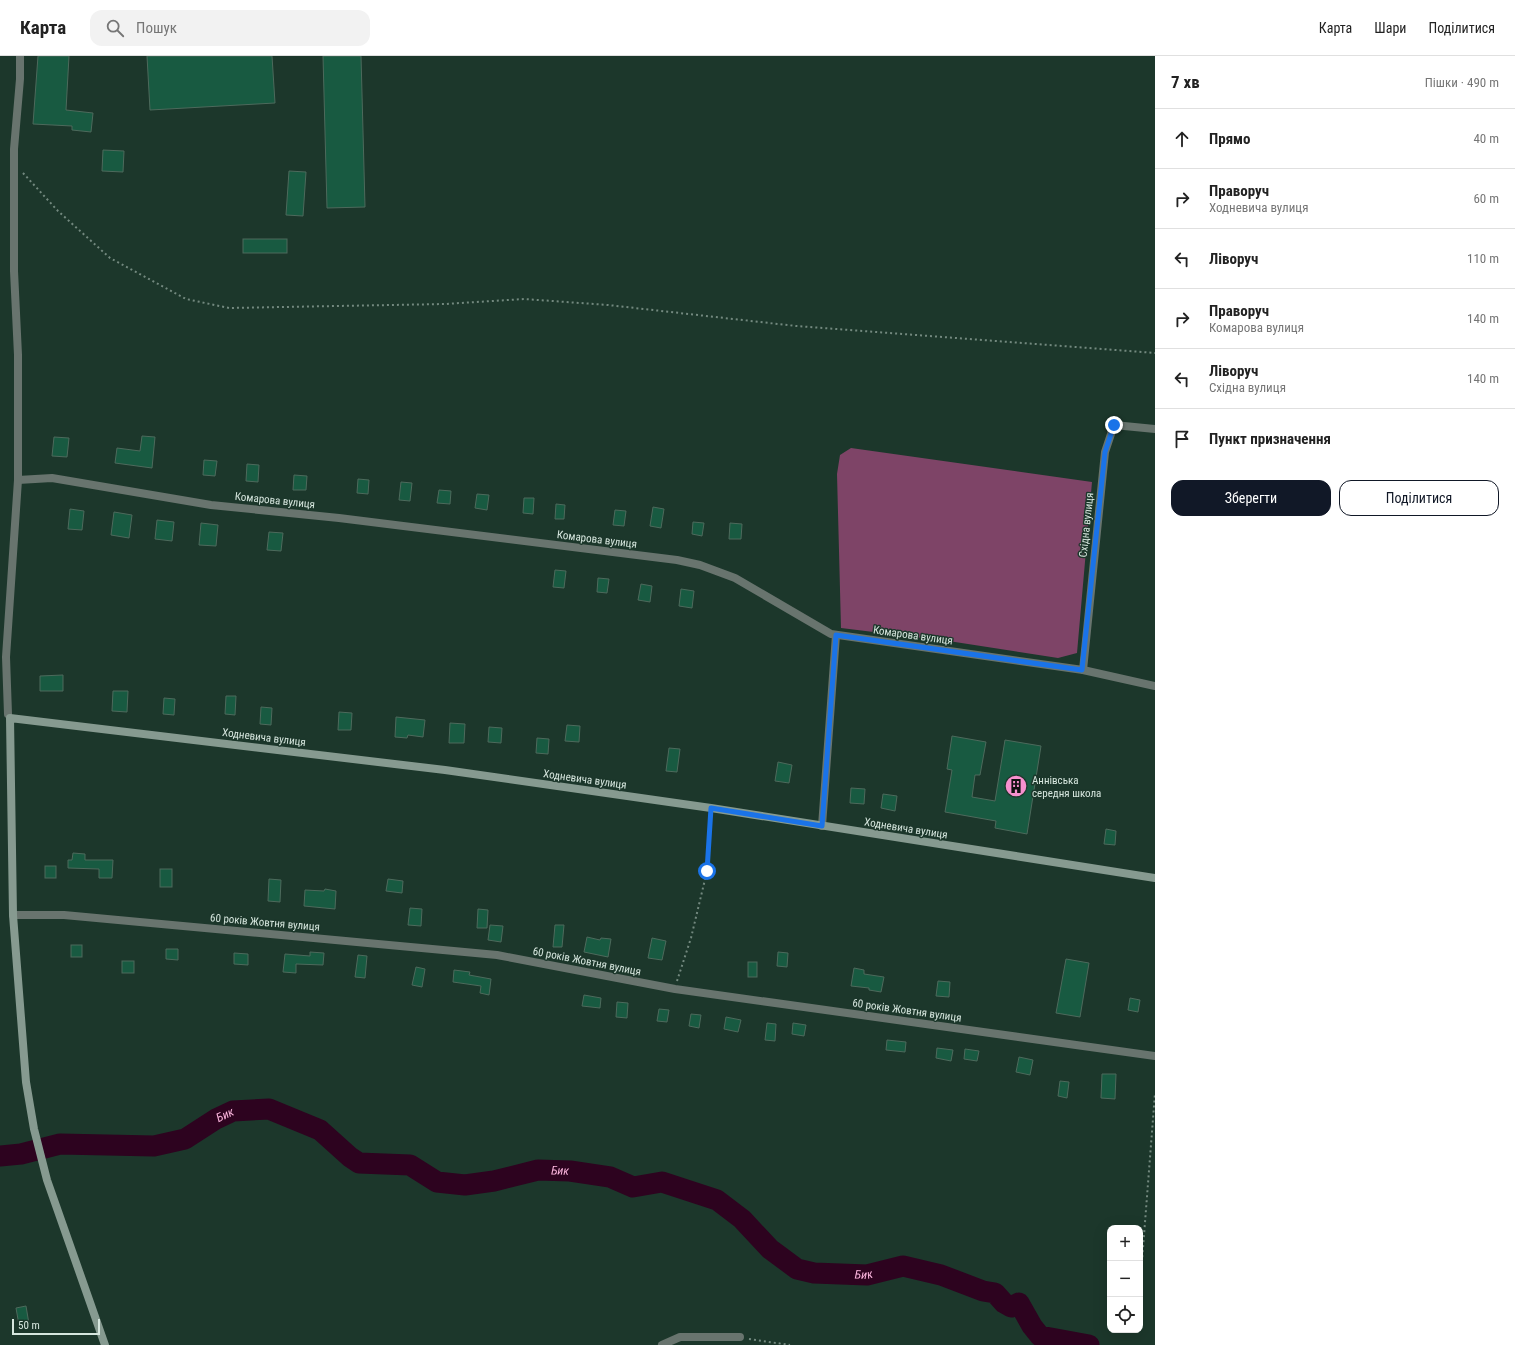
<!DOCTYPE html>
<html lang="uk">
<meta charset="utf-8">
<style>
body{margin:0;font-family:"Roboto Condensed",sans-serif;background:#f2f2f2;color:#222}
.controls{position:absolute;right:12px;bottom:12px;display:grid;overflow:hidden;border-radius:8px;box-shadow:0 4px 16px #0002}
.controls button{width:36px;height:36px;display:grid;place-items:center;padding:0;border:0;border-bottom:1px solid #e0e0e0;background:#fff;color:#222;font:20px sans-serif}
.scale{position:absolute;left:12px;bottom:10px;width:88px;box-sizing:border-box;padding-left:4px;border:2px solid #d6e6de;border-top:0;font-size:11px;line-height:14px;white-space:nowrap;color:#d6e6de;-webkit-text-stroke:3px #1c372b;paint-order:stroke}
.stop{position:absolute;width:12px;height:12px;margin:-9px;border:3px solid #1a73e8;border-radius:50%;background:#fff}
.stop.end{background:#1a73e8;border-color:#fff;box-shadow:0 1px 4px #0008}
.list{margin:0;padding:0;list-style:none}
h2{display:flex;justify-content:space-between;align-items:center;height:52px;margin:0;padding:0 16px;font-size:17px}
h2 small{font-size:13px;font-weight:400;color:#767676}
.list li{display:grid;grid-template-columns:26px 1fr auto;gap:12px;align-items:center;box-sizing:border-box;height:60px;padding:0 16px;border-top:1px solid #e0e0e0}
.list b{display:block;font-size:15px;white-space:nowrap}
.list p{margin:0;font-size:13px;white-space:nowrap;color:#767676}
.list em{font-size:13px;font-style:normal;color:#767676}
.actions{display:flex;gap:8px;padding:12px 16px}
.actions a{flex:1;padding:9px 0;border:1px solid #111827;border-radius:12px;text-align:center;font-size:14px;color:#111827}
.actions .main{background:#111827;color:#fff}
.icon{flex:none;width:22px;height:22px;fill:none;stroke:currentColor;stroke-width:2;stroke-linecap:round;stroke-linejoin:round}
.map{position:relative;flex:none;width:1155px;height:1289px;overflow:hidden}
header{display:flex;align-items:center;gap:24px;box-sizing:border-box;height:56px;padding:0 20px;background:#fff;border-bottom:1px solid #e0e0e0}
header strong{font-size:19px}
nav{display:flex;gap:22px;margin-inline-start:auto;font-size:14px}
.search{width:280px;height:36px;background:#f2f2f2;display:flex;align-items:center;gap:10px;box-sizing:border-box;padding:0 14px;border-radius:12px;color:#767676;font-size:15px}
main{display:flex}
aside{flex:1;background:#fff}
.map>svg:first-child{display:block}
.green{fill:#7e4467}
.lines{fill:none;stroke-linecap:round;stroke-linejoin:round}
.river{stroke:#2d031f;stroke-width:21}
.building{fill:#185a41;stroke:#4d6a5c}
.path{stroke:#73897f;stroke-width:2;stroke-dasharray:2 3;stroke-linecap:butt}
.street{stroke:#68746e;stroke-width:8}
.secondary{stroke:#869a90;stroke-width:8}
.route{stroke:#1a73e8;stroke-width:5}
.labels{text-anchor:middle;stroke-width:3;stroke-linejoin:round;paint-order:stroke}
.street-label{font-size:11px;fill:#d6e6de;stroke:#1c372b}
.poi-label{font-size:11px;fill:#d6e6de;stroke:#1c372b;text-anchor:start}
.water-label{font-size:12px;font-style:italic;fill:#fdb6de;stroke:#1c372b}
</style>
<header>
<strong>Карта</strong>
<div class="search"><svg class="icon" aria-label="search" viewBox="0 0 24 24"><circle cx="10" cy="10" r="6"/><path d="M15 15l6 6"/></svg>Пошук</div>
<nav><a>Карта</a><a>Шари</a><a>Поділитися</a></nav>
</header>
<main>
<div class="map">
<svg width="1155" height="1289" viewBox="0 0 1155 1289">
<rect width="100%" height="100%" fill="#1c372b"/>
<polygon class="green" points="851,392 1092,426 1077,597 1058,602 955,586 841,572 837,418 840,399"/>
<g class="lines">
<path class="river" id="s1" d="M0,1100L21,1098L60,1088L154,1090L185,1083L216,1063L233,1055L269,1053L320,1074L350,1101L359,1107L410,1109L437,1126L465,1129L494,1125L538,1114L570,1115L610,1121L633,1131L662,1126L717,1144L742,1163L770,1193L797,1213L814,1217L867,1219L903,1210L941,1219L983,1235L995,1237L1004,1247L1011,1251L1019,1247L1032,1270L1040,1280L1089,1289"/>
</g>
<g class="building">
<polygon points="38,0 69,0 66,54 93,57 91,76 72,74 72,70 33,68"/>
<polygon points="147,0 272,0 275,47 150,54"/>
<polygon points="323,0 361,0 365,151 327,152"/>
<polygon points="103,94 124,95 123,116 102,115"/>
<polygon points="289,115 306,116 303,160 286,159"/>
<rect x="243" y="183" width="44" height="14"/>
<polygon points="142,380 155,381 152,412 115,407 117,392 140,395"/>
<polygon points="54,381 69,382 67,401 52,400"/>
<polygon points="204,404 217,405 215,420 203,419"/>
<polygon points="247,408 259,409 258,426 246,425"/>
<polygon points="294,419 307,420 306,434 293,434"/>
<polygon points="358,423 369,424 368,438 357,437"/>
<polygon points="401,426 412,427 410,445 399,444"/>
<polygon points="439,434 451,435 450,448 437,447"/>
<polygon points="477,438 489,439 487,454 475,452"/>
<polygon points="524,442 534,442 533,458 523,457"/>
<polygon points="556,448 565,449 564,463 555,463"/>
<polygon points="653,451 664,453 661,472 650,470"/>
<polygon points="70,453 84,455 82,474 68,473"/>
<polygon points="615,454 626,455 624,470 613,469"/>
<polygon points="114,456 132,459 129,482 111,479"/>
<polygon points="157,464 174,466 172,485 155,483"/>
<polygon points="693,466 704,467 702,480 692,478"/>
<polygon points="201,467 218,469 216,490 199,489"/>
<polygon points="730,467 742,468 741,483 729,483"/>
<polygon points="269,476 283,477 281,495 267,494"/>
<polygon points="555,514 566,515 564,532 553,531"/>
<polygon points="598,522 609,523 607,537 597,536"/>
<polygon points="641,528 652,530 650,546 638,544"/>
<polygon points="681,533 694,535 692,552 679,550"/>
<polygon points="63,619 63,635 40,635 40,620"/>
<polygon points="113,635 128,635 127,656 112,655"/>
<polygon points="226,640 236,640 235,659 225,658"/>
<polygon points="164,642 175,643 174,659 163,658"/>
<polygon points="261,651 272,652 271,669 260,668"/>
<polygon points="339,656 352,657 351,674 338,674"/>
<polygon points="396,661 425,664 423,681 408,679 407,682 395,681"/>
<polygon points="450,667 465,668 464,687 449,687"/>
<polygon points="567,669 580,670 579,686 565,685"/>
<polygon points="489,671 502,672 501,687 488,686"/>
<polygon points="952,680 986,686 980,719 975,719 972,741 995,745 1005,684 1041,690 1027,778 995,772 996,765 945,756 952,714 947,713"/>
<polygon points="537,682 549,683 548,698 536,697"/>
<polygon points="669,692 680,693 677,716 666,715"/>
<polygon points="778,706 792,709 789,727 775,725"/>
<polygon points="851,732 865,733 864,748 850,747"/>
<polygon points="883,738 897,740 895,755 881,752"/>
<polygon points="1106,773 1116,775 1115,789 1104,788"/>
<polygon points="73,797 85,798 85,804 113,804 112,822 99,822 99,813 68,812 68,804 72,804"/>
<rect x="45" y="810" width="11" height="12"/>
<rect x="160" y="813" width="12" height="18"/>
<polygon points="269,823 281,824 280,846 268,845"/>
<polygon points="388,823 403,825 402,837 386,835"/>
<polygon points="325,833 336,835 335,853 304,850 305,834 324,835"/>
<polygon points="410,852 422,853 421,870 408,869"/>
<polygon points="478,853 488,854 487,872 477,872"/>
<polygon points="490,869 503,870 501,886 488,884"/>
<polygon points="555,869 564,869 562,891 553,891"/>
<polygon points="587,881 600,884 601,882 611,883 608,901 584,896"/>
<polygon points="652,882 666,885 662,904 648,902"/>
<rect x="71" y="889" width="11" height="12"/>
<polygon points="166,893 178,893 178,904 166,903"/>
<polygon points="310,896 324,897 323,909 296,908 296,917 283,916 285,898 310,900"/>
<polygon points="778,896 788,897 787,911 777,910"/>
<polygon points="234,897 248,898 248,909 234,908"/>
<polygon points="358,899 367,900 365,922 355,921"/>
<polygon points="1066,903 1089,907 1080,961 1056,957"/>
<rect x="122" y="905" width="12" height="12"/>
<rect x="748" y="906" width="9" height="15"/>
<polygon points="416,911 425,913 422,931 412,929"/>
<polygon points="854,912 864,914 864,918 884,921 881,936 869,934 869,932 851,930"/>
<polygon points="454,914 470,916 469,919 491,923 489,939 480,937 481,930 453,926"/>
<polygon points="938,925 950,926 949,941 936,940"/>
<polygon points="584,939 601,942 600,952 582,950"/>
<polygon points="1130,942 1140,944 1138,956 1128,954"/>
<polygon points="617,946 628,947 627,962 616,961"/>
<polygon points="659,953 669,954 667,966 657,965"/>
<polygon points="691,958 701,959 699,972 689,970"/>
<polygon points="726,961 741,964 738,976 724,973"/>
<polygon points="767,967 776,968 775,985 765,984"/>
<polygon points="793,967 806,969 804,980 792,978"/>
<polygon points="887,984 906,986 905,996 886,994"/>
<polygon points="937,992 953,994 951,1005 936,1002"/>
<polygon points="965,993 979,995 977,1005 964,1003"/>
<polygon points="1019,1001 1033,1004 1030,1019 1016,1016"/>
<polygon points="1102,1018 1116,1018 1115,1043 1101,1042"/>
<polygon points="1060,1025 1069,1026 1067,1042 1058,1040"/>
<polygon points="26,1250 29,1268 19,1269 16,1252"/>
</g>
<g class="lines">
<g class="path">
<polyline points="23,117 58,155 110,202 186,243 229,252 445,248 524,243 608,249 796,270 1155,297"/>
<polyline points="677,925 691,882 707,815 711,761"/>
<polyline points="1140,1231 1155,1037"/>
<polyline points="749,1283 790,1289"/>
</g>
<g class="street">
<polyline points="18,424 52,422 211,449 339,462 677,504 700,509 735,522 831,578 1083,614 1155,630"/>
<polyline points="1083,614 1105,396 1114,369 1155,373"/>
<polyline points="8,658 6,601 18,424 18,299 14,215 14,93 20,23 20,0"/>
<polyline points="822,770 836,579"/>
<polyline points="13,859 64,859 497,899 675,933 1155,1000"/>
<polyline points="662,1289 680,1281 740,1281"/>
</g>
<polyline class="secondary" points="105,1289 47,1124 34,1073 26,1026 13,859 10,662 445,714 711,752 1155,822"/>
</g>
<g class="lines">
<polyline class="route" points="707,815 711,752 822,770 836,579 1082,614 1105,396 1114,369"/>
</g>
<defs>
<g id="building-disc" transform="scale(1.15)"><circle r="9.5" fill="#f790ce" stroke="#1c372b"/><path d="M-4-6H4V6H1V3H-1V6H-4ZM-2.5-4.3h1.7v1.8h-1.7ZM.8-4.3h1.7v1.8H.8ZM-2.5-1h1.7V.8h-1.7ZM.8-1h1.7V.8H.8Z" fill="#111"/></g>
</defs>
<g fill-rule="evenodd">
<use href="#building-disc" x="1016" y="730"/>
</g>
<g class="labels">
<g class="street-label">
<text transform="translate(275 444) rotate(6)" y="4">Комарова вулиця</text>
<text transform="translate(1086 469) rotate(-84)" y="4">Східна вулиця</text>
<text transform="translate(597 483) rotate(7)" y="4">Комарова вулиця</text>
<text transform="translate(913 579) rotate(8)" y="4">Комарова вулиця</text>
<text transform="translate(264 681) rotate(7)" y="4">Ходневича вулиця</text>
<text transform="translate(585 723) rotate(8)" y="4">Ходневича вулиця</text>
<text transform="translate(906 772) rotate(9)" y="4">Ходневича вулиця</text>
<text transform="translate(265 866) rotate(5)" y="4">60 років Жовтня вулиця</text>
<text transform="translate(587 905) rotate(11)" y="4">60 років Жовтня вулиця</text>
<text transform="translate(907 954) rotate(8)" y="4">60 років Жовтня вулиця</text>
</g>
<g class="poi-label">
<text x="1032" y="728">Аннівська<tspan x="1032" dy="13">середня школа</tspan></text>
</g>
<g class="water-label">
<text dy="4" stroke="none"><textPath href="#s1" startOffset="234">Бик</textPath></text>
<text dy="4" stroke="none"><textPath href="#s1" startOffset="593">Бик</textPath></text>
<text dy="4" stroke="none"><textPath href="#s1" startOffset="929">Бик</textPath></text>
</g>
</g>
</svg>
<div class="controls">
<button>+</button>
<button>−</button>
<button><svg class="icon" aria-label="locate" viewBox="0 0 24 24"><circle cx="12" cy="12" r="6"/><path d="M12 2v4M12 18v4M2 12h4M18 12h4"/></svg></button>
</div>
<div class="scale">50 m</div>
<div class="stop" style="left:707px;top:815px"></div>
<div class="stop end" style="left:1114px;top:369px"></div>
</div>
<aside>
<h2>7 хв<small>Пішки · 490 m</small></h2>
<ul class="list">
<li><svg class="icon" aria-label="ahead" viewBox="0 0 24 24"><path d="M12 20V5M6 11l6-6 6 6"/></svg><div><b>Прямо</b></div><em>40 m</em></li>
<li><svg class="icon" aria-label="right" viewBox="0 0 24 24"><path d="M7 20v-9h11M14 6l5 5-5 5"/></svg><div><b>Праворуч</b><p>Ходневича вулиця</p></div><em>60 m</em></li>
<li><svg class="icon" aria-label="left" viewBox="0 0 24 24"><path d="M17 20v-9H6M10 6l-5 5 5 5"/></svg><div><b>Ліворуч</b></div><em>110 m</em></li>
<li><svg class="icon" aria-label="right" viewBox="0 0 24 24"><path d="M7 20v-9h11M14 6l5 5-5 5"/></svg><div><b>Праворуч</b><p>Комарова вулиця</p></div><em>140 m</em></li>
<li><svg class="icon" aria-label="left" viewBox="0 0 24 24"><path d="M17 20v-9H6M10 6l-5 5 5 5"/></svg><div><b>Ліворуч</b><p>Східна вулиця</p></div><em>140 m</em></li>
<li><svg class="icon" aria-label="arrive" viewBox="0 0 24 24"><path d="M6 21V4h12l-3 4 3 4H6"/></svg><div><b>Пункт призначення</b></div></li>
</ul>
<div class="actions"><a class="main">Зберегти</a><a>Поділитися</a></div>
</aside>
</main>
